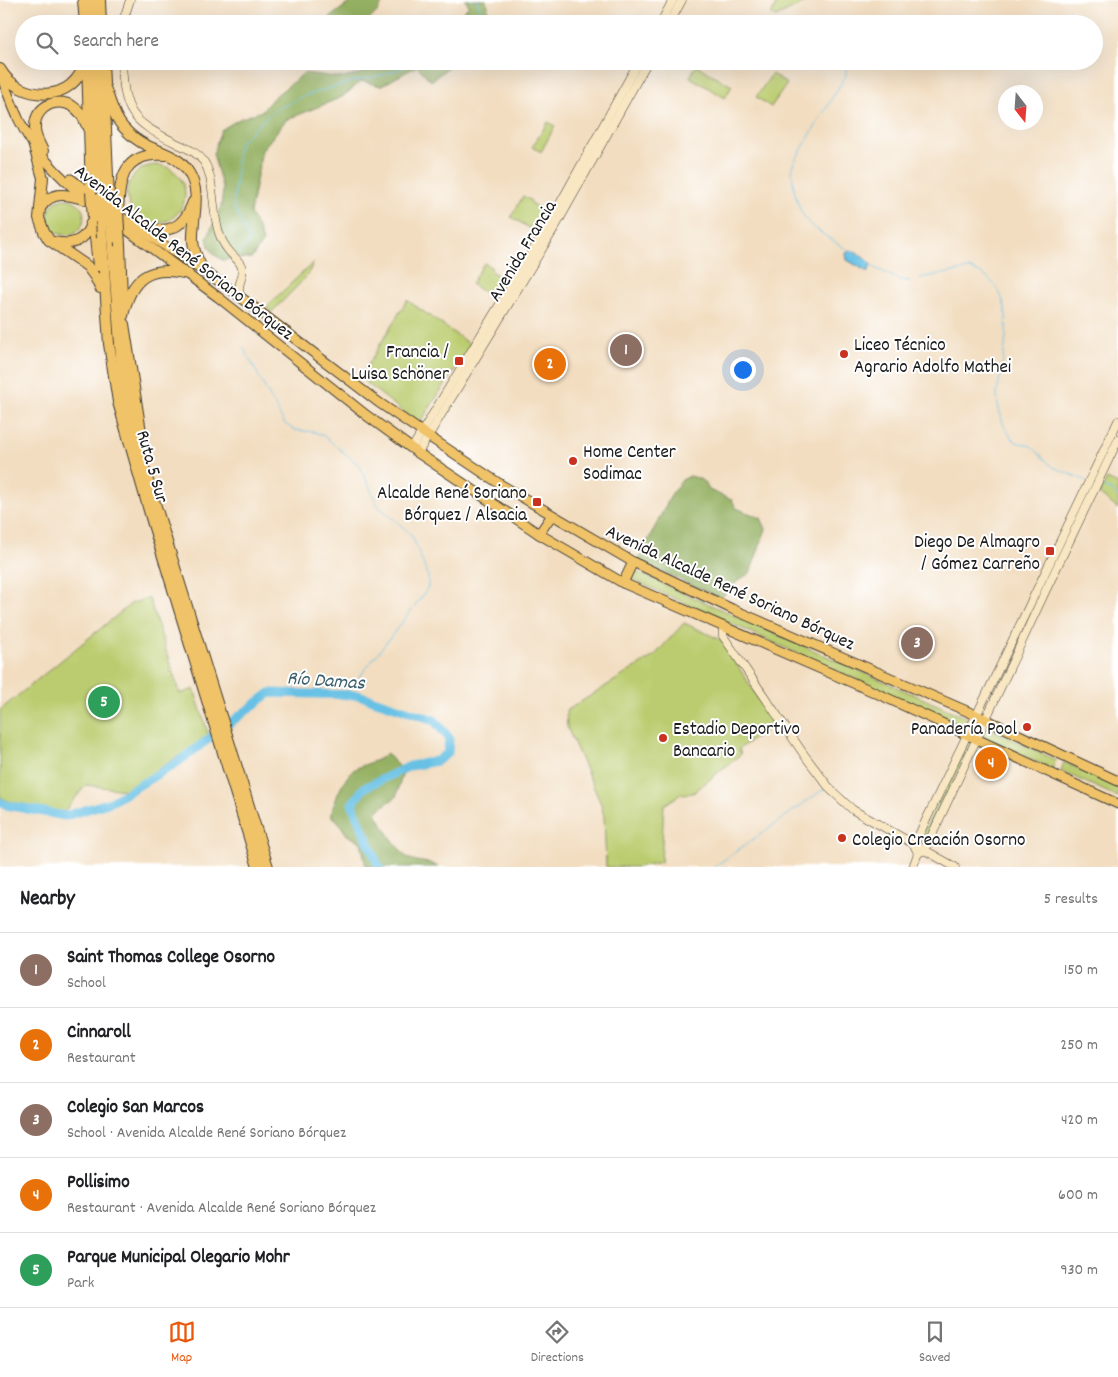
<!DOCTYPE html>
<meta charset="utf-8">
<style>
body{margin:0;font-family:Dekko,sans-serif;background:#f2f2f2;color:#202124}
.compass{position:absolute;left:998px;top:85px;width:45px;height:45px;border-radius:50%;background:#fff;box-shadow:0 5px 20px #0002;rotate:163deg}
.you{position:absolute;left:742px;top:369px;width:18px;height:18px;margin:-12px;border:4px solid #fff;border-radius:50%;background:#1a73e8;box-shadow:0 0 0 8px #1a73e833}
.badge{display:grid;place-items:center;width:32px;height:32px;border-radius:50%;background:#ea580c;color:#fff;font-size:16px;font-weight:700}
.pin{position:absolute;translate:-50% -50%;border:2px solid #fff;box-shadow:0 1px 5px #0006}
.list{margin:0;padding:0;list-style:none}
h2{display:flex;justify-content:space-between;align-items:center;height:65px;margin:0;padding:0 20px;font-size:21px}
h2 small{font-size:16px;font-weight:400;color:#757577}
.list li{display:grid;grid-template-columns:32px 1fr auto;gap:15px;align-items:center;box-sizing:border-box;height:75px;padding:0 20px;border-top:1px solid #e0e0e0}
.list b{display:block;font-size:19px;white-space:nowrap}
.list p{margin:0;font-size:16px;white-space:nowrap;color:#757577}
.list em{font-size:16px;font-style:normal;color:#757577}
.icon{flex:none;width:28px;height:28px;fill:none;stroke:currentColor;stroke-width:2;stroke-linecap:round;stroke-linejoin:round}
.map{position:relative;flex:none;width:1118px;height:867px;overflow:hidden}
.search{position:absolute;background:#fff;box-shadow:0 5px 20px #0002;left:15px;right:15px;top:15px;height:55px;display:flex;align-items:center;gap:12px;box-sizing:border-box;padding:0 18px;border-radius:28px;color:#757577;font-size:19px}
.sheet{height:440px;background:#fff}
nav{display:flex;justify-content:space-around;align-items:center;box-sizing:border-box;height:70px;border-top:1px solid #e0e0e0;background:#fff;font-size:14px;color:#757577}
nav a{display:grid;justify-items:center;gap:2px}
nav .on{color:#ea580c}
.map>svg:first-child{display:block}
.green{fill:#bbcc6f;stroke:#6c7446}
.forest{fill:#94b062;stroke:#58663f}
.water{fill:#67c1e5;stroke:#426e80}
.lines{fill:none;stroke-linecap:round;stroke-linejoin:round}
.stream{stroke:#67c1e5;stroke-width:1}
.river{stroke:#67c1e5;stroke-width:9}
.secondary-casing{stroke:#3c3935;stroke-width:9}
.primary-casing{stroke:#3c3935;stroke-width:11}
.highway-casing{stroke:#3c3935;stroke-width:12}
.secondary{stroke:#f9e7c3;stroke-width:8}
.primary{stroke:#f1c369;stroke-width:9}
.highway{stroke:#f1c369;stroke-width:10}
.highway-bridge-casing{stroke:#3c3935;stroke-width:12;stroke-linecap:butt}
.highway-bridge{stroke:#f1c369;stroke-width:10}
.poi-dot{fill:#c8321e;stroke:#fff;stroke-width:2}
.labels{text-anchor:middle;stroke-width:4;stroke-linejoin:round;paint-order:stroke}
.street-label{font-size:19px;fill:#1c1c1c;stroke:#fff}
.poi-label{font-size:19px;fill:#1c1c1c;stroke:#fff;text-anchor:start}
.water-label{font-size:20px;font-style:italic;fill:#3a5e6c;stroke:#fff}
</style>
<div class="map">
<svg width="1118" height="867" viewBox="0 0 1118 867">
<rect width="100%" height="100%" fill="#fff"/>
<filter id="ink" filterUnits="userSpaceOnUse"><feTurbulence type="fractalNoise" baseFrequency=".02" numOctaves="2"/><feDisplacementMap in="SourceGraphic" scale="10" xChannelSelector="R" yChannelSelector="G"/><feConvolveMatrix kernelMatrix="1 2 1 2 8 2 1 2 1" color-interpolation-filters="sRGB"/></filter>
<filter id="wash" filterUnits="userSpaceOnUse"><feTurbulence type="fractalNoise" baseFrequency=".0096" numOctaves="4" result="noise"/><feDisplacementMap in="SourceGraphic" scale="20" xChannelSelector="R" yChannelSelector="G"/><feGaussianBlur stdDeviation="1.12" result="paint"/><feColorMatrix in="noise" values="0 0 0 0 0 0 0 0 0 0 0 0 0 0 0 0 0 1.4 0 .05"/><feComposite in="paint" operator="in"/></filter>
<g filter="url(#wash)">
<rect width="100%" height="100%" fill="#f2ddc0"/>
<g class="green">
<polygon points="778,0 804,0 805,3 776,17 771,15"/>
<polygon points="696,65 732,86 725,98 690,77"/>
<polygon points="772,74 787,84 771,107 756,97"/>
<polygon points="548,122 555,126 541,152 532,147"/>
<circle cx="156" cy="194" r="29"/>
<polygon points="523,196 530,200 532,204 547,213 536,232 511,217"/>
<circle cx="66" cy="217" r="18"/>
<polygon points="314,262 307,276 272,312 266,307"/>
<polygon points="484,263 491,267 492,272 508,281 496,300 471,284"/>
<polygon points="407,300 471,345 419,424 360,378"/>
<polygon points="1107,479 1118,484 1118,509 1099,494"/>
<polygon points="634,571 969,719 965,728 631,579"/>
<polygon points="149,598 180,694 194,689 209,736 184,753 125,790 86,785 63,813 8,801 0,797 0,710 132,603"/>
<polygon points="684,623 721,640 775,724 739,749 741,754 693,793 681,794 664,805 661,862 638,867 606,867 604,816 601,804 567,727 566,711 654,656"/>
<polygon points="985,726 1056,760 1052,769 981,736"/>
<polygon points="969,740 972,741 924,842 920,839"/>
<polygon points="1064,762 1118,786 1118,797 1061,771"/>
</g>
<g class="forest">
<polygon points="353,0 384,0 378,11 365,24 332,24 329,18"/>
<polygon points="464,0 486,0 488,6 486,24 457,24 458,17 469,6 467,2"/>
<polygon points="401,61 456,61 431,81 417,66 381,86 362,81 342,97 286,120 262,150 250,213 257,226 263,241 252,258 222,260 215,255 209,247 207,238 221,207 223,190 213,154 221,130 239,119 262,111 274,97 304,73 344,78"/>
<path d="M690,476C700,478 705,481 709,490L732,500L736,508L761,518L766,529L750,573L739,580L721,598L638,561L672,493L682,480Z"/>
<path d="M387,753L403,772L396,797L383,806L376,813C381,822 401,855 408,858C417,863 430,861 438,867H366L361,842L347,835L337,820L332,817C330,806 346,774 355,769C366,763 378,762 387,753Z"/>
</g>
<polygon class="water" points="852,250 870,262 871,266 868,272 847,260 846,253"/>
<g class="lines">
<g class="stream">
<polyline points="477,0 480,8 477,24"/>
<path d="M841,61L846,69V75L793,164C790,180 797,209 807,221C815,230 838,244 849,251"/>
<polyline points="239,254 247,245 249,239 234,207 234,202 238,149 241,141 273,111 304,96 354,81 383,75 413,64 422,64 434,66 447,61"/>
<polyline points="871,266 900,280 910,281"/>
<path d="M920,278L970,269C1025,287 1003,352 997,394L998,405L1003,424L1011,437L1016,442L1031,446L1053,467L1087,481"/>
<polyline points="243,347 284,423 294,430 315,432 324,436 360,466 378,506 409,532 413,538 428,576 428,587 424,594 346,694"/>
<polyline points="1100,486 1112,491 1118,497"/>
<polyline points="714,867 824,789"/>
</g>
<polyline class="river" points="0,802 6,805 65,816 111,802 178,762 270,693 358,695 434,720 449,738 448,753 437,761 410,766 364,788 352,804 379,867"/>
</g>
</g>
<g filter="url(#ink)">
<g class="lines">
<g class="secondary-casing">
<g id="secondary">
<polyline points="122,24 130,0"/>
<polyline points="660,24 673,0"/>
<polyline points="669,24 682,0"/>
<path d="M122,61C124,112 130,121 176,143C187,148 197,152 204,162C215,179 212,213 219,233C221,239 224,245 228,250C232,256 240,260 242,268C245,279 235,283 241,297"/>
<polyline points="412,448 547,227 639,61"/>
<polyline points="418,453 553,231 648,61"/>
<polyline points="723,626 723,636 805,756 831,790 853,810 955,867"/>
<polyline points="918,853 914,845 1118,421"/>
<polyline points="918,853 925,850 1044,594 1118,440"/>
<polyline points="913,867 918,853"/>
</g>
</g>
<g class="primary-casing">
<g id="primary">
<path d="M0,73C6,89 12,105 19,120C34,152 60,177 86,199"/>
<polyline points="71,179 95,197"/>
<polyline points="115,213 226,286 378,402 428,436 503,486 633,562 732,609 985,719 1118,781"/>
<polyline points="115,221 218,297 366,415 418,453 539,534 623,583 874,692 1118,804"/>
<polyline points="539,534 552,515"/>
<polyline points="623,583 633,562"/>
</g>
</g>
<g class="highway-casing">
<g id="highway">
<polyline points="83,0 85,24"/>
<polyline points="91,0 92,24"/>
<polyline points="100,0 101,24"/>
<polyline points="87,61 91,192"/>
<polyline points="94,61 100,198"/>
<polyline points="103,61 109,199"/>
<path d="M0,69C19,103 76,103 84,62"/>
<path d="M104,85C110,99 113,116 123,127C130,135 139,142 148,146C164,153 180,157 189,173C202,194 192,218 193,241C194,252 198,261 203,270"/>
<polyline points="33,143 43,178 39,218 44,232 49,240 87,266 95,277 100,288"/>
<path d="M43,151C40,144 35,137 35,129C33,100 74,90 86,124"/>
<path d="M41,207C52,189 70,195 87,200"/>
<path d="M118,211C120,178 123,152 165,155"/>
<polyline points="93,218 98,266"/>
<path d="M131,224C160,233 181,236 193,202"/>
<polyline points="102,238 109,344 118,402 152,521 258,867"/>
<polyline points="112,238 122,371 130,418 144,468 268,867"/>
<path d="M54,242C72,246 86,241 91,223"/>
<polyline points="120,246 122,297"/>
<path d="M123,316C131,278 149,264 188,274"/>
<polyline points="124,324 144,451"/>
</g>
</g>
<use href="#secondary" class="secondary"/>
<use href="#primary" class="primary"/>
<use href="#highway" class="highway"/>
<g class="highway-bridge-casing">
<g id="highway-bridge">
<polyline points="91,192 93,218"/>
<polyline points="100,198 102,238"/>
<polyline points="109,199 112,238"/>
<polyline points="118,211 120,246"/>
</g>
</g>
<use href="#highway-bridge" class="highway-bridge"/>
</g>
</g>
<g class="poi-dot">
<circle cx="844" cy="354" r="5"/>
<rect x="454" y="356" width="10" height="10" rx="2.5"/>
<circle cx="573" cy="461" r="5"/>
<rect x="532" y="497" width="10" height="10" rx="2.5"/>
<rect x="1045" y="546" width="10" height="10" rx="2.5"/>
<circle cx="1027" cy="727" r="5"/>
<circle cx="663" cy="738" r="5"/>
<circle cx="842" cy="838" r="5"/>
</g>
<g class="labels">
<g class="street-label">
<text transform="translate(521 250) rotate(-59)" y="7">Avenida Francia</text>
<text transform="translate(185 251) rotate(38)" y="7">Avenida Alcalde René Soriano Bórquez</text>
<text transform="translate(154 466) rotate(74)" y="7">Ruta 5 Sur</text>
<text transform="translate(731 586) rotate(25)" y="7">Avenida Alcalde René Soriano Bórquez</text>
</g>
<g class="poi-label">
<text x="854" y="350">Liceo Técnico<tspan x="854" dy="22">Agrario Adolfo Mathei</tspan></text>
<text x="449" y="357" text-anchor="end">Francia /<tspan x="449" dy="22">Luisa Schöner</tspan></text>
<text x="583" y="457">Home Center<tspan x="583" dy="22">Sodimac</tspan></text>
<text x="527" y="498" text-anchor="end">Alcalde René Soriano<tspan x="527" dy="22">Bórquez / Alsacia</tspan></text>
<text x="1040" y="547" text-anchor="end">Diego De Almagro<tspan x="1040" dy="22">/ Gómez Carreño</tspan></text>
<text x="673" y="734">Estadio Deportivo<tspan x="673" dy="22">Bancario</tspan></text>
<text x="1017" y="734" text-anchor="end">Panadería Pool</text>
<text x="852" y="845">Colegio Creación Osorno</text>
</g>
<g class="water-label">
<text transform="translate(326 679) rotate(4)" y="7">Río Damas</text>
</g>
</g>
</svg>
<svg class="compass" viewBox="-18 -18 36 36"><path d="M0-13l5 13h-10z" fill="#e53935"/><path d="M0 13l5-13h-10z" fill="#757577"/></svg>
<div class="you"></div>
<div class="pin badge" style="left:626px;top:350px;background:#8d6e63">1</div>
<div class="pin badge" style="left:550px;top:364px;background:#e8710a">2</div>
<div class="pin badge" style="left:917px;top:643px;background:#8d6e63">3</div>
<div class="pin badge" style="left:991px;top:763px;background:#e8710a">4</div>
<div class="pin badge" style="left:104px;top:702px;background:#2e9e5b">5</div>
<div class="search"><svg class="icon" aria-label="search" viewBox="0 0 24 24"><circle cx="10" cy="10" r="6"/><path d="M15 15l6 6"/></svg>Search here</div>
</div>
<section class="sheet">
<h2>Nearby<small>5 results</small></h2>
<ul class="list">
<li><span class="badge" style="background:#8d6e63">1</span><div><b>Saint Thomas College Osorno</b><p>School</p></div><em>150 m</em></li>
<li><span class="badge" style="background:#e8710a">2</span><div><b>Cinnaroll</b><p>Restaurant</p></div><em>250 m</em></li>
<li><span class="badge" style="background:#8d6e63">3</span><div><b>Colegio San Marcos</b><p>School · Avenida Alcalde René Soriano Bórquez</p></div><em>420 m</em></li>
<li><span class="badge" style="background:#e8710a">4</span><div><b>Pollisimo</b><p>Restaurant · Avenida Alcalde René Soriano Bórquez</p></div><em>600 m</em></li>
<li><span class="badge" style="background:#2e9e5b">5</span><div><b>Parque Municipal Olegario Mohr</b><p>Park</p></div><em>930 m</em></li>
</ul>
</section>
<nav>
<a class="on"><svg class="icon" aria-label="map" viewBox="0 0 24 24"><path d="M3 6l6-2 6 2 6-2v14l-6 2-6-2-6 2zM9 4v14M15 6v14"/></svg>Map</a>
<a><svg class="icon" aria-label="directions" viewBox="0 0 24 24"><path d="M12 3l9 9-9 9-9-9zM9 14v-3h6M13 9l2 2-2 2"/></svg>Directions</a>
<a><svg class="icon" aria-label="saved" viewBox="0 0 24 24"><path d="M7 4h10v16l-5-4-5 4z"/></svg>Saved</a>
</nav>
